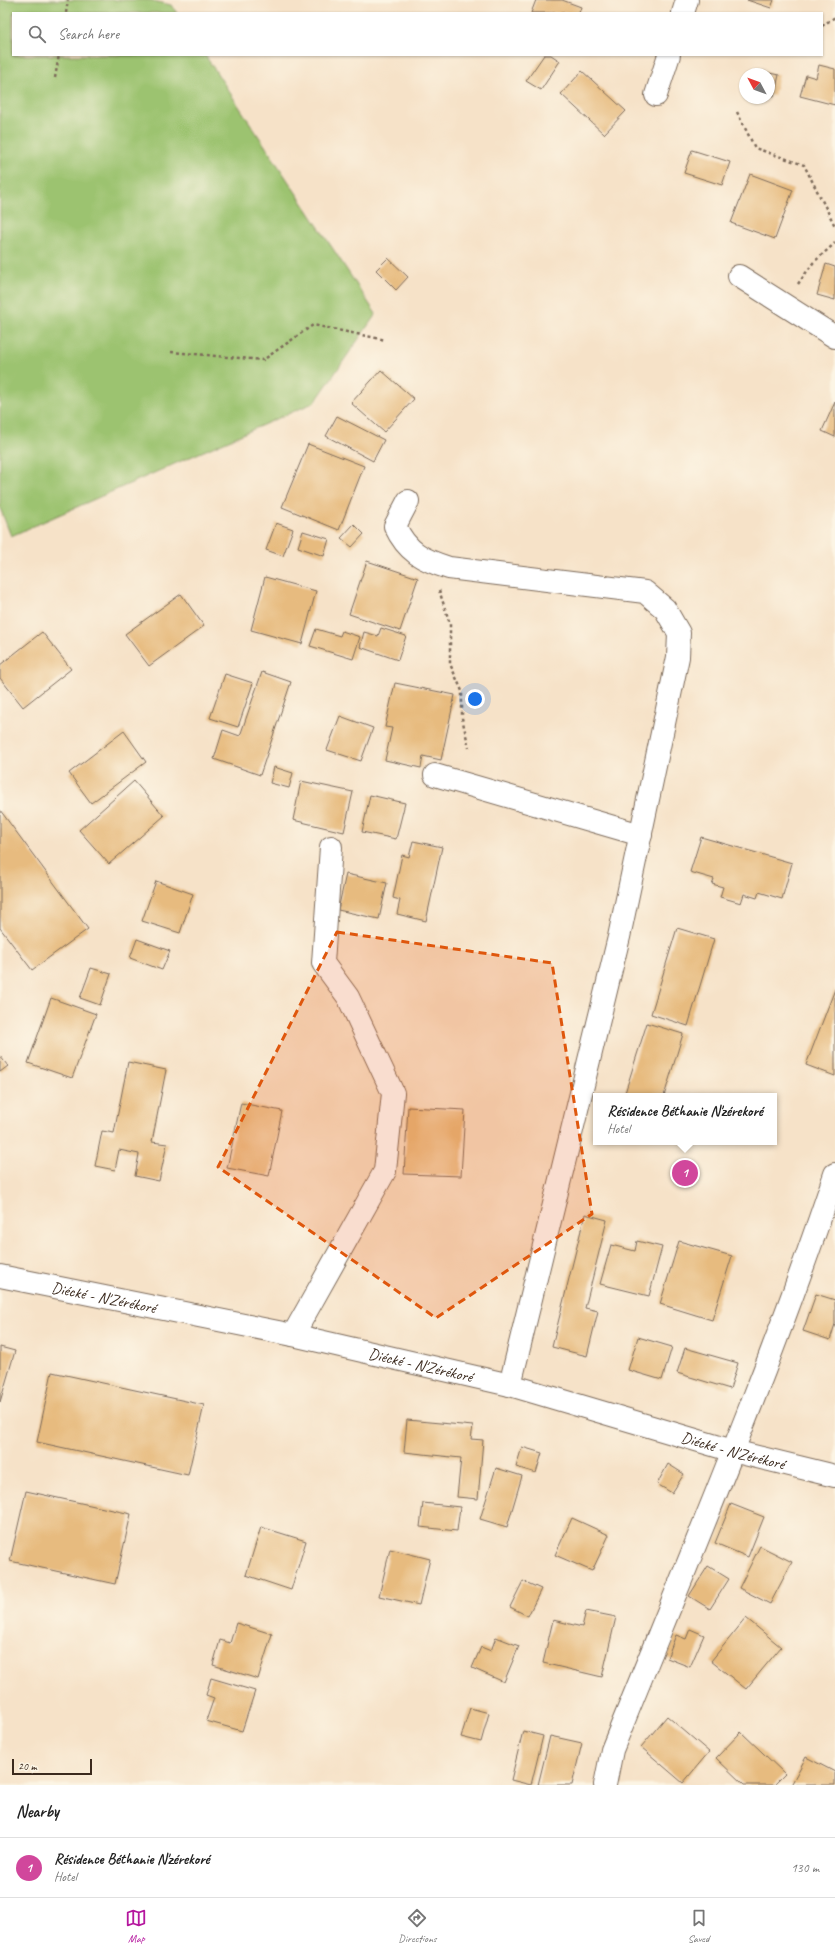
<!DOCTYPE html>
<meta charset="utf-8">
<style>
body{margin:0;font-family:Caveat,sans-serif;background:#f6f6f6;color:#222}
.compass{position:absolute;left:739px;top:68px;width:36px;height:36px;border-radius:50%;background:#fff;box-shadow:0 1px 3px #0004;rotate:311deg}
.scale{position:absolute;left:12px;bottom:10px;width:80px;box-sizing:border-box;padding-left:4px;border:2px solid #3b2a1e;border-top:0;font-size:11px;line-height:14px;white-space:nowrap;color:#3b2a1e;-webkit-text-stroke:3px #fcf5e5;paint-order:stroke}
.you{position:absolute;left:475px;top:699px;width:14px;height:14px;margin:-10px;border:3px solid #fff;border-radius:50%;background:#1a73e8;box-shadow:0 0 0 6px #1a73e833}
.badge{display:grid;place-items:center;width:26px;height:26px;border-radius:50%;background:#b5179e;color:#fff;font-size:13px;font-weight:700}
.pin{position:absolute;translate:-50% -50%;border:2px solid #fff;box-shadow:0 1px 4px #0006}
.popup{position:absolute;left:593px;top:1093px;width:184px;height:52px;box-sizing:border-box;display:grid;place-content:center;border-radius:0px;background:#fff;filter:drop-shadow(0 1px 3px #0005);font-size:13px;white-space:nowrap;color:#767676}
.popup b{font-size:15px;color:#222}
.popup::after{content:'';position:absolute;left:50%;top:100%;margin-left:-8px;border:8px solid transparent;border-top-color:#fff}
.list{margin:0;padding:0;list-style:none}
h2{display:flex;justify-content:space-between;align-items:center;height:52px;margin:0;padding:0 16px;font-size:17px}
h2 small{font-size:13px;font-weight:400;color:#767676}
.list li{display:grid;grid-template-columns:26px 1fr auto;gap:12px;align-items:center;box-sizing:border-box;height:60px;padding:0 16px;border-top:1px solid #e0e0e0}
.list b{display:block;font-size:15px;white-space:nowrap}
.list p{margin:0;font-size:13px;white-space:nowrap;color:#767676}
.list em{font-size:13px;font-style:normal;color:#767676}
.icon{flex:none;width:22px;height:22px;fill:none;stroke:currentColor;stroke-width:2;stroke-linecap:round;stroke-linejoin:round}
.map{position:relative;flex:none;width:835px;height:1785px;overflow:hidden}
.search{position:absolute;background:#fff;box-shadow:0 1px 3px #0004;left:12px;right:12px;top:12px;height:44px;display:flex;align-items:center;gap:10px;box-sizing:border-box;padding:0 14px;border-radius:0px;color:#767676;font-size:15px}
.sheet{height:112px;background:#fff}
nav{display:flex;justify-content:space-around;align-items:center;box-sizing:border-box;height:56px;border-top:1px solid #e0e0e0;background:#fff;font-size:11px;color:#767676}
nav a{display:grid;justify-items:center;gap:2px}
nav .on{color:#b5179e}
.map>svg:first-child{display:block}
.green{fill:#9cc36f;stroke:#6c7646}
.building{fill:#e7bb7f}
.lines{fill:none;stroke-linecap:round;stroke-linejoin:round}
.minor-casing{stroke:#7c6a5a;stroke-width:24}
.highway-casing{stroke:#7c6a5a;stroke-width:24}
.path{stroke:#7c6a5a;stroke-width:2.5;stroke-dasharray:3 3;stroke-linecap:butt}
.minor{stroke:#fff;stroke-width:22}
.highway{stroke:#fff;stroke-width:22}
.marked{fill:#df570d;fill-opacity:0.2;stroke:#df570d;stroke-width:3;stroke-dasharray:8 5;stroke-linejoin:round}
.labels{text-anchor:middle;stroke-width:3;stroke-linejoin:round;paint-order:stroke}
.street-label{font-size:16px;fill:#3b2a1e;stroke:#fcf5e5}
</style>
<div class="map">
<svg width="835" height="1785" viewBox="0 0 835 1785">
<rect width="100%" height="100%" fill="#fcf5e5"/>
<filter id="ink" filterUnits="userSpaceOnUse"><feTurbulence type="fractalNoise" baseFrequency=".025" numOctaves="2"/><feDisplacementMap in="SourceGraphic" scale="8" xChannelSelector="R" yChannelSelector="G"/><feConvolveMatrix kernelMatrix="1 2 1 2 8 2 1 2 1" color-interpolation-filters="sRGB"/></filter>
<filter id="wash" filterUnits="userSpaceOnUse"><feTurbulence type="fractalNoise" baseFrequency=".012" numOctaves="4" result="noise"/><feDisplacementMap in="SourceGraphic" scale="16" xChannelSelector="R" yChannelSelector="G"/><feGaussianBlur stdDeviation="0.9" result="paint"/><feColorMatrix in="noise" values="0 0 0 0 0 0 0 0 0 0 0 0 0 0 0 0 0 1.4 0 .05"/><feComposite in="paint" operator="in"/></filter>
<g filter="url(#wash)">
<rect width="100%" height="100%" fill="#f6e2c8"/>
<polygon class="green" points="0,0 149,0 171,5 177,13 13,13 13,55 205,55 376,314 315,402 11,536 0,508"/>
<g id="blocks">
<g class="building">
<polygon points="536,0 562,0 581,7 579,13 531,13"/>
<polygon points="747,0 774,0 771,8"/>
<polygon points="544,55 551,55 560,61 541,90 526,81"/>
<polygon points="819,65 835,69 835,105 800,96 806,75 816,78"/>
<polygon points="582,71 626,111 604,134 561,94"/>
<polygon points="764,72 779,75 774,96 769,95 769,74 763,74"/>
<polygon points="692,150 730,162 722,185 684,173"/>
<polygon points="750,174 793,190 775,239 731,223"/>
<polygon points="388,258 408,277 396,290 376,270"/>
<polygon points="826,264 835,267 835,300 817,295"/>
<polygon points="381,370 414,399 384,432 351,403"/>
<polygon points="835,402 835,437 822,431"/>
<polygon points="337,416 384,440 373,461 326,436"/>
<polygon points="308,444 364,466 339,530 282,507"/>
<polygon points="276,523 293,529 283,556 266,550"/>
<polygon points="354,524 364,534 352,547 341,538"/>
<polygon points="303,531 329,539 324,556 298,547"/>
<polygon points="367,561 418,578 400,631 349,614"/>
<polygon points="265,577 316,591 302,644 251,630"/>
<polygon points="181,594 204,626 149,666 125,634"/>
<polygon points="381,628 406,636 398,660 360,647 364,632 378,636"/>
<polygon points="316,629 340,636 342,631 360,637 353,659 310,646"/>
<polygon points="42,632 71,669 23,707 0,678 0,665"/>
<polygon points="262,672 291,682 260,775 214,759 223,730 240,736"/>
<polygon points="225,674 253,683 238,727 210,718"/>
<polygon points="395,683 455,695 441,760 423,756 421,768 385,760 392,728 385,727"/>
<polygon points="340,716 373,728 361,761 327,750"/>
<polygon points="124,731 146,762 91,803 69,773"/>
<polygon points="274,767 293,773 289,788 270,783"/>
<polygon points="134,781 164,816 109,864 79,830"/>
<polygon points="301,781 353,792 344,832 293,820"/>
<polygon points="370,795 405,803 396,839 362,832"/>
<polygon points="0,810 88,929 32,970 0,928"/>
<polygon points="701,837 792,863 782,899 759,892 757,898 744,894 741,903 720,897 723,887 712,884 714,879 690,872"/>
<polygon points="413,841 442,847 426,921 397,914 400,900 393,898 402,855 409,857"/>
<polygon points="346,874 387,883 379,919 338,910"/>
<polygon points="156,881 193,894 180,933 142,921"/>
<polygon points="677,928 714,939 688,1026 651,1014"/>
<polygon points="137,939 170,951 162,970 130,958"/>
<polygon points="91,968 111,974 100,1005 80,998"/>
<polygon points="835,989 835,1076 806,1065"/>
<polygon points="51,998 96,1014 72,1078 28,1063"/>
<polygon points="647,1023 683,1034 664,1096 624,1096"/>
<polygon points="0,1056 8,1066 0,1072"/>
<polygon points="128,1062 166,1070 152,1142 167,1144 159,1181 135,1176 139,1154 119,1150 115,1170 95,1166 102,1131 114,1133"/>
<polygon points="241,1103 282,1111 269,1176 227,1168"/>
<polygon points="408,1107 465,1110 461,1176 404,1174"/>
<polygon points="585,1214 607,1220 585,1308 598,1311 587,1356 552,1347"/>
<polygon points="637,1241 662,1247 649,1296 600,1284 611,1245 635,1251"/>
<polygon points="679,1241 732,1256 712,1320 660,1304"/>
<polygon points="816,1294 835,1300 835,1324 830,1340 803,1331"/>
<polygon points="638,1337 672,1347 662,1380 628,1370"/>
<polygon points="0,1347 15,1351 0,1402"/>
<polygon points="685,1348 738,1363 730,1389 677,1373"/>
<polygon points="52,1372 204,1405 188,1475 37,1442"/>
<polygon points="407,1420 473,1426 471,1439 483,1440 478,1499 457,1497 461,1458 404,1452"/>
<polygon points="522,1447 542,1453 536,1473 516,1467"/>
<polygon points="668,1464 684,1474 672,1493 657,1484"/>
<polygon points="496,1468 522,1476 507,1527 480,1519"/>
<polygon points="26,1491 131,1514 115,1584 10,1561"/>
<polygon points="423,1503 460,1507 457,1531 420,1527"/>
<polygon points="731,1504 764,1517 748,1557 715,1543"/>
<polygon points="572,1518 609,1535 592,1571 555,1555"/>
<polygon points="261,1527 306,1541 291,1590 246,1575"/>
<polygon points="760,1546 792,1562 770,1604 739,1588"/>
<polygon points="390,1549 430,1559 419,1605 379,1596"/>
<polygon points="708,1566 729,1579 710,1609 689,1596"/>
<polygon points="523,1581 541,1589 528,1616 510,1607"/>
<polygon points="586,1611 616,1617 602,1677 543,1663 553,1620 582,1627"/>
<polygon points="746,1618 781,1647 746,1689 711,1661"/>
<polygon points="236,1623 272,1634 258,1679 213,1665 220,1640 230,1643"/>
<polygon points="690,1629 704,1635 690,1667 667,1658 676,1635 686,1639"/>
<polygon points="496,1637 519,1646 504,1682 472,1668 481,1647 491,1651"/>
<polygon points="211,1678 255,1691 242,1731 206,1721 214,1698 206,1695"/>
<polygon points="470,1708 489,1713 481,1742 461,1737"/>
<polygon points="667,1716 709,1752 683,1783 641,1747"/>
<polygon points="523,1731 543,1736 531,1785 511,1780"/>
<polygon points="741,1732 785,1774 774,1785 744,1785 716,1758"/>
<polygon points="550,1736 582,1743 572,1785 538,1785"/>
<polygon points="806,1757 835,1772 835,1785 791,1785"/>
</g>
</g>
</g>
<g filter="url(#ink)">
<use href="#blocks" fill-opacity="0" stroke="#7c6a5a" stroke-width="1"/>
<g class="lines">
<g class="minor-casing">
<g id="minor">
<polyline points="683,13 687,0"/>
<polyline points="656,95 669,55"/>
<polyline points="739,276 835,337"/>
<path d="M408,501L395,526C407,552 423,560 449,568L645,592L665,609L679,633L678,657L619,937L510,1385"/>
<polyline points="435,775 641,835"/>
<polyline points="293,1335 385,1171 393,1093 348,997 323,963 331,847"/>
<path d="M605,1785L612,1750C689,1559 770,1369 835,1174"/>
</g>
</g>
<g class="highway-casing">
<g id="highway">
<path id="s1" d="M0,1276L293,1335L510,1385L733,1451L835,1476"/>
</g>
</g>
<g class="path">
<polyline points="66,13 68,0"/>
<polyline points="822,26 835,17"/>
<polyline points="55,78 59,55"/>
<polyline points="737,112 755,148 804,165 835,226"/>
<polyline points="798,284 813,263 835,243"/>
<polyline points="171,352 263,360 313,325 386,340"/>
<polyline points="439,590 450,624 450,664 462,691 462,718 469,748"/>
</g>
<use href="#minor" class="minor"/>
<use href="#highway" class="highway"/>
</g>
</g>
<path class="marked" d="M337,932L552,963L592,1214L436,1318L218,1167Z"/>
<g class="labels">
<g class="street-label">
<text dy="6" stroke="none"><textPath href="#s1" startOffset="106">Diécké - N'Zérékoré</textPath></text>
<text dy="6" stroke="none"><textPath href="#s1" startOffset="430">Diécké - N'Zérékoré</textPath></text>
<text dy="6" stroke="none"><textPath href="#s1" startOffset="754">Diécké - N'Zérékoré</textPath></text>
</g>
</g>
</svg>
<svg class="compass" viewBox="-18 -18 36 36"><path d="M0-13l5 13h-10z" fill="#e53935"/><path d="M0 13l5-13h-10z" fill="#767676"/></svg>
<div class="scale">20 m</div>
<div class="you"></div>
<div class="pin badge" style="left:685px;top:1173px;background:#d1479c">1</div>
<div class="popup"><b>Résidence Béthanie N'zérekoré</b>Hotel</div>
<div class="search"><svg class="icon" aria-label="search" viewBox="0 0 24 24"><circle cx="10" cy="10" r="6"/><path d="M15 15l6 6"/></svg>Search here</div>
</div>
<section class="sheet">
<h2>Nearby<small></small></h2>
<ul class="list">
<li><span class="badge" style="background:#d1479c">1</span><div><b>Résidence Béthanie N'zérekoré</b><p>Hotel</p></div><em>130 m</em></li>
</ul>
</section>
<nav>
<a class="on"><svg class="icon" aria-label="map" viewBox="0 0 24 24"><path d="M3 6l6-2 6 2 6-2v14l-6 2-6-2-6 2zM9 4v14M15 6v14"/></svg>Map</a>
<a><svg class="icon" aria-label="directions" viewBox="0 0 24 24"><path d="M12 3l9 9-9 9-9-9zM9 14v-3h6M13 9l2 2-2 2"/></svg>Directions</a>
<a><svg class="icon" aria-label="saved" viewBox="0 0 24 24"><path d="M7 4h10v16l-5-4-5 4z"/></svg>Saved</a>
</nav>
